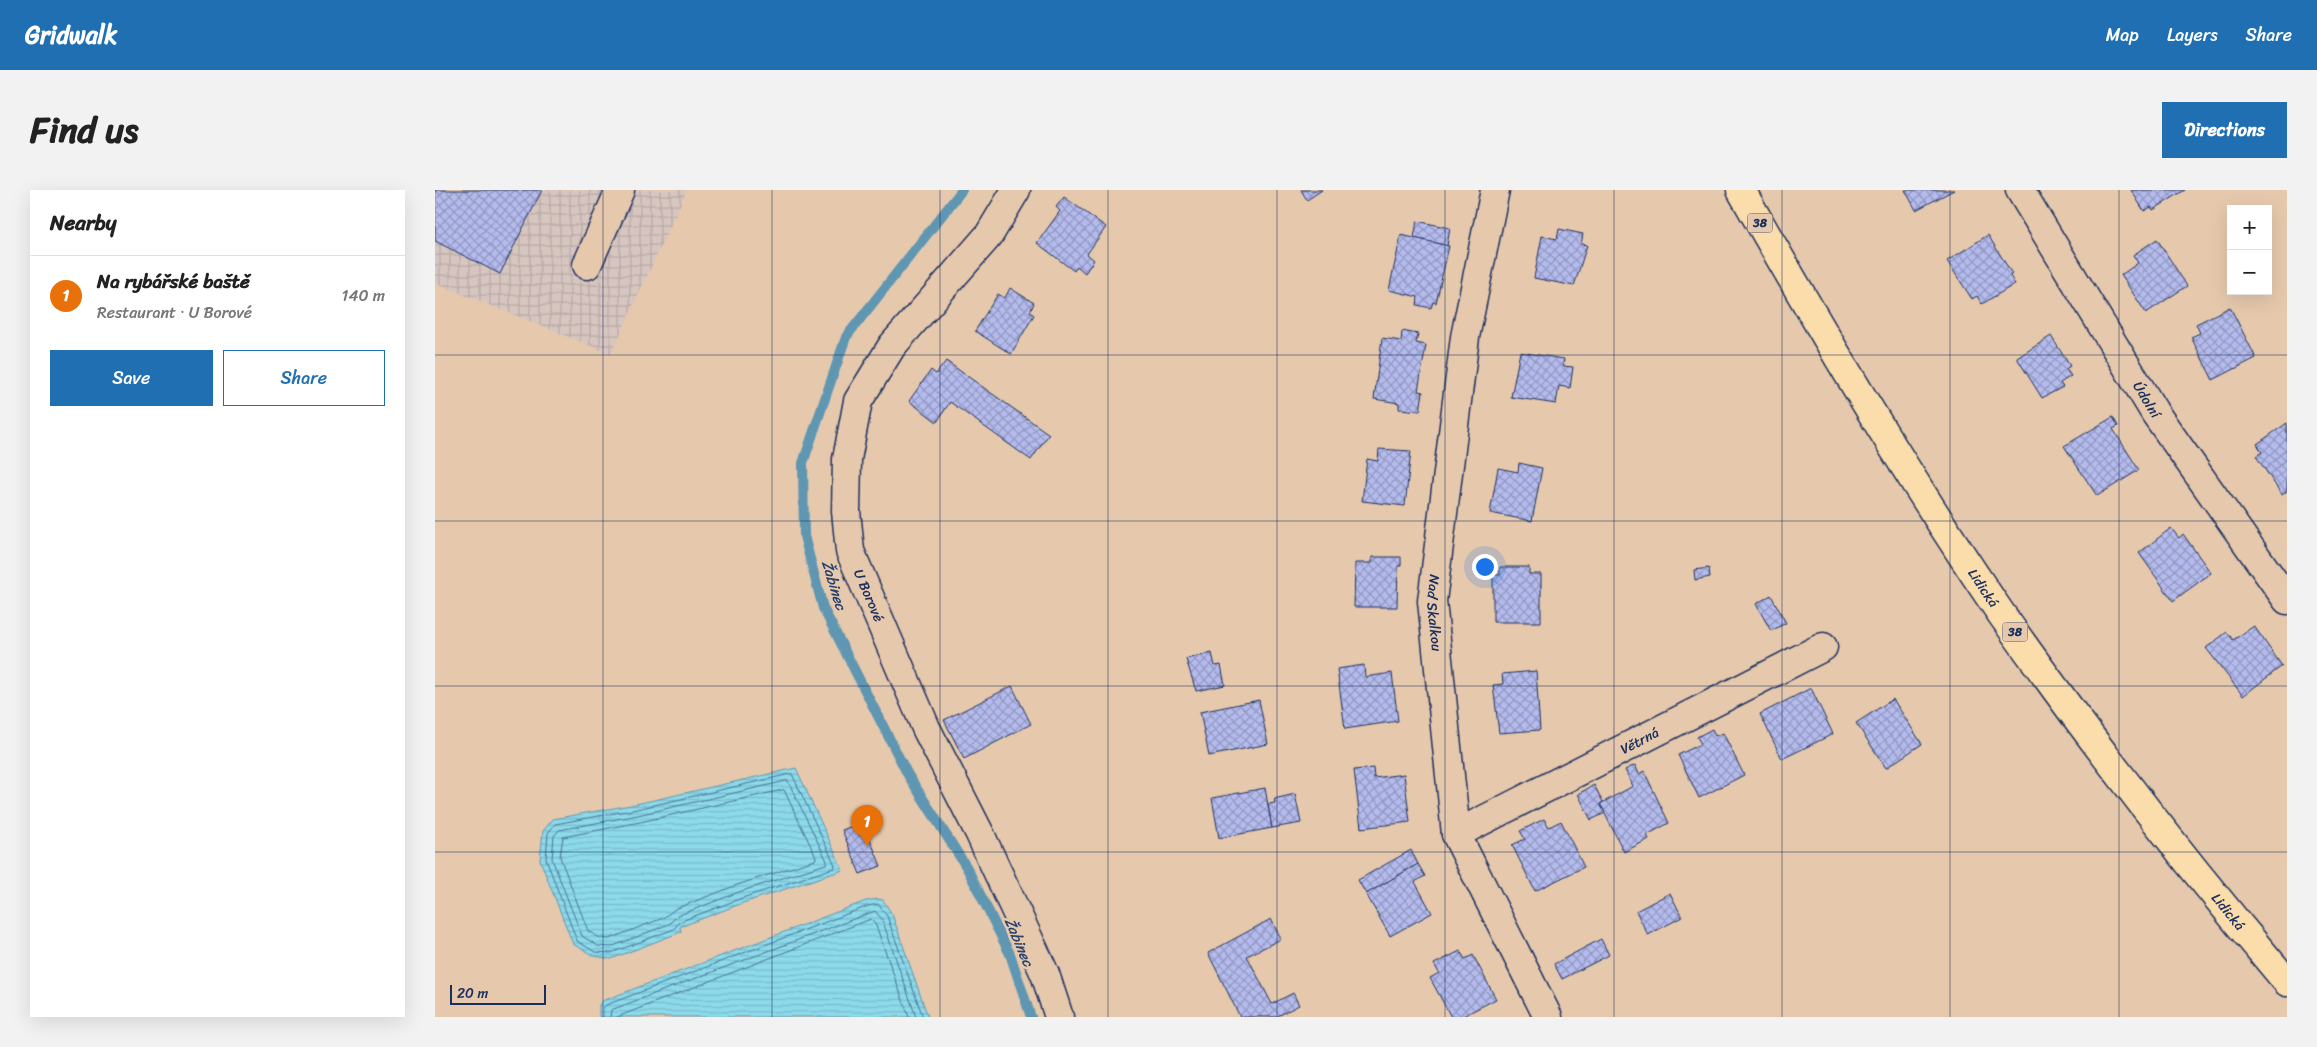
<!DOCTYPE html>
<meta charset="utf-8">
<style>
body{margin:0;font-family:Sriracha,sans-serif;background:#f2f2f2;color:#222}
.controls{position:absolute;right:15px;top:15px;display:grid;overflow:hidden;border-radius:0px;box-shadow:0 5px 20px #0002}
.controls button{width:45px;height:45px;display:grid;place-items:center;padding:0;border:0;border-bottom:1px solid #e0e0e0;background:#fff;color:#222;font:25px sans-serif}
.scale{position:absolute;left:15px;bottom:12px;width:96px;box-sizing:border-box;padding-left:5px;border:2px solid #1b2f5e;border-top:0;font-size:14px;line-height:18px;white-space:nowrap;color:#1b2f5e;-webkit-text-stroke:4px #e6c9ad;paint-order:stroke}
.you{position:absolute;left:1049px;top:376px;width:18px;height:18px;margin:-12px;border:4px solid #fff;border-radius:50%;background:#1a73e8;box-shadow:0 0 0 8px #1a73e833}
.badge{display:grid;place-items:center;width:32px;height:32px;border-radius:50%;background:#1f6fb2;color:#fff;font-size:16px;font-weight:700}
.pin{position:absolute;translate:-50% -41px;filter:drop-shadow(0 1px 2px #0008)}
.pin::after{content:'';position:absolute;top:26px;width:18px;height:15px;background:inherit;clip-path:polygon(0 0,100% 0,50% 100%)}
.list{margin:0;padding:0;list-style:none}
h2{display:flex;justify-content:space-between;align-items:center;height:65px;margin:0;padding:0 20px;font-size:21px}
h2 small{font-size:16px;font-weight:400;color:#767676}
.list li{display:grid;grid-template-columns:32px 1fr auto;gap:15px;align-items:center;box-sizing:border-box;height:80px;padding:0 20px;border-top:1px solid #e0e0e0}
.list b{display:block;font-size:19px;white-space:nowrap}
.list p{margin:0;font-size:16px;white-space:nowrap;color:#767676}
.list em{font-size:16px;font-style:normal;color:#767676}
.actions{display:flex;gap:10px;padding:15px 20px}
.actions a{flex:1;padding:11px 0;border:1px solid #1f6fb2;border-radius:0px;text-align:center;font-size:18px;color:#1f6fb2}
.actions .main{background:#1f6fb2;color:#fff}
.map{position:relative;flex:none;width:1852px;height:827px;overflow:hidden;border-radius:0px}
header{display:flex;align-items:center;gap:30px;box-sizing:border-box;height:70px;padding:0 25px;background:#1f6fb2;color:#fff}
header strong{font-size:24px}
nav{display:flex;gap:28px;margin-inline-start:auto;font-size:18px}
.intro{display:flex;align-items:center;justify-content:space-between;box-sizing:border-box;height:120px;padding:0 30px}
h1{margin:0;font-size:35px}
.button{padding:12px 22px;border-radius:0px;background:#1f6fb2;color:#fff;font-size:18px;font-weight:700}
main{display:flex;gap:30px;padding:0 30px}
aside{flex:1;background:#fff;border-radius:0px;box-shadow:0 5px 20px #0002}
.map>svg:first-child{display:block}
.industrial{fill:url(#industrial-grid)}
.water{fill:url(#water-rules);stroke:#5f96b2}
.lines{fill:none;stroke-linecap:round;stroke-linejoin:round}
.shore{stroke:#487396;stroke-width:1}
.stream{stroke:#5f96b2;stroke-width:10}
.building{fill:url(#building-cross-hatch);stroke:#1b2f5e}
.minor-casing{stroke:#1b2f5e;stroke-width:31}
.major-casing{stroke:#1b2f5e;stroke-width:31}
.minor{stroke:#e6c9ad;stroke-width:28}
.major{stroke:#faddab;stroke-width:28}
.grid{fill:none;stroke:#1b2f5e;stroke-width:1;stroke-opacity:0.55}
.labels{text-anchor:middle;stroke-width:5;stroke-linejoin:round;paint-order:stroke}
.shield{fill:#e6c9ad;stroke:#585d76;stroke-width:1}
.shield-label{font-size:12px;font-weight:bold;fill:#1b2f5e}
.street-label{font-size:14px;fill:#1b2f5e;stroke:#e6c9ad}
.water-label{font-size:15px;font-style:italic;fill:#26406c;stroke:#e6c9ad}
</style>
<header>
<strong>Gridwalk</strong>
<nav><a>Map</a><a>Layers</a><a>Share</a></nav>
</header>
<div class="intro"><h1>Find us</h1><a class="button">Directions</a></div>
<main>
<aside>
<h2>Nearby<small></small></h2>
<ul class="list">
<li><span class="badge" style="background:#e8710a">1</span><div><b>Na rybářské baště</b><p>Restaurant · U Borové</p></div><em>140 m</em></li>
</ul>
<div class="actions"><a class="main">Save</a><a>Share</a></div>
</aside>
<div class="map">
<svg width="1852" height="827" viewBox="0 0 1852 827">
<defs>
<pattern id="industrial-grid" width="8" height="8" patternUnits="userSpaceOnUse" patternTransform="scale(1.25)"><rect width="8" height="8" fill="#d7c5c0"/><path d="M0 4h8M4 0v8" fill="none" stroke="#b8aaa7"/></pattern>
<pattern id="water-rules" width="6" height="5" patternUnits="userSpaceOnUse" patternTransform="scale(1.25)"><rect width="6" height="5" fill="#8cdaea"/><path d="M0 2.5h6" fill="none" stroke="#78bbcb"/></pattern>
<pattern id="building-cross-hatch" width="8" height="8" patternUnits="userSpaceOnUse" patternTransform="scale(1.25)"><rect width="8" height="8" fill="#b5bbec"/><path d="M0 0l8 8M0 8l8-8" fill="none" stroke="#9298c2"/></pattern>
</defs>
<rect width="100%" height="100%" fill="#e6c9ad"/>
<filter id="ink" filterUnits="userSpaceOnUse"><feTurbulence type="fractalNoise" baseFrequency=".02" numOctaves="2"/><feDisplacementMap in="SourceGraphic" scale="10" xChannelSelector="R" yChannelSelector="G"/><feConvolveMatrix kernelMatrix="1 2 1 2 8 2 1 2 1" color-interpolation-filters="sRGB"/></filter>
<g filter="url(#ink)">
<polygon class="industrial" points="0,0 252,0 176,164 0,93"/>
<g class="water">
<polygon points="361,578 408,680 308,713 245,737 246,742 176,769 159,766 138,754 105,670 108,641 118,629 201,614"/>
<polygon points="443,709 448,710 457,724 493,827 164,827 164,815 167,811 431,711"/>
</g>
<g class="lines">
<g class="shore">
<polygon points="357,584 400,675 399,678 307,708 244,732 239,739 176,763 160,762 142,751 111,669 113,643 120,634 202,619"/>
<polygon points="353,591 392,671 391,674 304,702 242,726 234,734 176,757 163,756 147,746 117,669 119,646 124,640 203,625"/>
<polygon points="349,600 381,667 380,670 302,695 240,719 228,728 174,749 165,748 153,741 125,667 128,647 205,632"/>
<polyline points="168,827 168,818 171,815 433,716 443,714 452,726 488,827"/>
<polyline points="175,827 176,820 440,721 447,729 481,827"/>
<polyline points="182,827 436,729 440,733 474,827"/>
</g>
<polyline class="stream" points="527,0 411,147 368,273 369,346 388,418 473,585 532,678 575,764 596,827"/>
</g>
<g class="building">
<polygon points="0,0 107,0 65,84 0,51"/>
<polygon points="866,0 887,0 872,10"/>
<polygon points="1470,0 1519,0 1481,20"/>
<polygon points="1696,0 1750,0 1718,20 1716,17 1709,21"/>
<polygon points="629,7 671,37 652,64 659,70 650,83 642,76 639,81 602,53 625,21 621,17"/>
<polygon points="982,31 1015,38 1012,56 979,48"/>
<polygon points="1124,39 1148,44 1146,54 1152,55 1139,96 1099,88 1107,46 1122,49"/>
<polygon points="966,45 1014,56 1001,113 998,112 996,118 982,115 983,107 954,100"/>
<polygon points="1553,45 1577,84 1575,86 1580,94 1547,114 1542,106 1537,109 1512,71"/>
<polygon points="1722,49 1752,96 1711,123 1686,85 1703,73 1698,65"/>
<polygon points="575,98 599,113 595,122 599,125 576,164 540,141 563,104 570,108"/>
<polygon points="1795,117 1821,168 1778,190 1756,147 1765,143 1761,134"/>
<polygon points="967,141 983,144 981,153 991,155 983,201 988,202 985,221 964,219 964,213 939,209 947,148 966,151"/>
<polygon points="1616,146 1635,176 1631,179 1636,186 1625,193 1628,197 1607,208 1582,168"/>
<polygon points="1085,162 1129,169 1128,176 1138,177 1135,198 1124,196 1121,214 1076,207"/>
<polygon points="511,171 614,244 596,270 515,212 502,232 474,211 496,180 501,184"/>
<polygon points="1678,227 1683,236 1678,239 1704,280 1662,306 1629,256"/>
<polygon points="1852,233 1852,301 1847,305 1821,266 1827,262 1822,254"/>
<polygon points="944,259 976,261 970,316 927,311 932,269 943,271"/>
<polygon points="1084,273 1107,278 1097,331 1055,323 1063,278 1083,282"/>
<polygon points="1736,338 1744,348 1748,344 1776,383 1738,411 1704,363"/>
<polygon points="937,367 966,367 966,376 963,376 962,417 919,417 920,373 937,373"/>
<polygon points="1065,377 1094,377 1094,384 1106,384 1106,432 1058,432 1058,385 1065,385"/>
<polygon points="1274,378 1275,387 1260,390 1259,380"/>
<polygon points="1336,405 1351,433 1336,441 1321,414"/>
<polygon points="1819,436 1847,476 1808,506 1771,458 1792,442 1798,450"/>
<polygon points="777,463 780,476 786,475 790,495 761,501 751,469"/>
<polygon points="929,475 930,487 957,483 963,531 910,539 902,479"/>
<polygon points="1101,481 1105,540 1064,543 1058,495 1068,494 1067,484"/>
<polygon points="577,496 596,534 529,569 509,530"/>
<polygon points="1376,498 1398,544 1347,569 1325,524"/>
<polygon points="1458,509 1487,554 1451,578 1421,533"/>
<polygon points="824,510 833,554 774,566 765,522"/>
<polygon points="1277,539 1280,546 1288,543 1309,585 1264,608 1243,565 1266,554 1262,547"/>
<polygon points="1200,575 1204,584 1209,581 1234,633 1212,645 1214,649 1189,662 1165,614 1198,596 1190,580"/>
<polygon points="938,578 939,588 969,584 975,632 926,638 919,580"/>
<polygon points="1159,595 1168,612 1165,614 1170,623 1156,630 1143,604"/>
<polygon points="830,598 837,638 784,648 777,608"/>
<polygon points="860,604 866,633 837,638 833,614 840,613 839,609"/>
<polygon points="1109,629 1114,637 1126,631 1149,677 1100,701 1077,655 1090,649 1085,641"/>
<polygon points="428,632 446,676 425,684 407,640"/>
<polygon points="976,660 983,674 931,704 923,690"/>
<polygon points="983,674 990,686 980,692 997,723 955,746 931,704"/>
<polygon points="1235,703 1247,727 1213,745 1201,721"/>
<polygon points="836,729 846,749 812,766 837,814 858,803 864,815 841,827 805,827 773,763"/>
<polygon points="1166,749 1174,765 1127,789 1119,774"/>
<polygon points="1025,761 1030,769 1038,765 1061,809 1026,827 1016,827 995,788 1004,783 999,774"/>
</g>
<g class="lines">
<g class="minor-casing">
<g id="minor">
<path id="s1" d="M581,0L554,45L457,156L423,211L412,269L411,321L415,361L491,538L545,644L610,784L624,827"/>
<path id="s2" d="M1060,0L1030,147L997,411L1021,644L1113,827"/>
<path id="s3" d="M1585,0L1720,223L1852,410"/>
<polyline points="152,75 185,0"/>
<path id="s4" d="M1021,644L1388,457"/>
</g>
</g>
<g class="major-casing">
<g id="major">
<path id="s5" d="M1306,0C1388,144 1473,288 1567,425C1656,551 1752,674 1852,792"/>
</g>
</g>
<use href="#minor" class="minor"/>
<use href="#major" class="major"/>
</g>
</g>
<path class="grid" d="M168,0V827M337,0V827M505,0V827M673,0V827M842,0V827M1010,0V827M1179,0V827M1347,0V827M1515,0V827M1684,0V827M0,165H1852M0,331H1852M0,496H1852M0,662H1852"/>
<g class="labels">
<g class="shield">
<rect x="1312.5" y="23.5" width="25" height="19" rx="4"/>
<rect x="1567.5" y="432.5" width="25" height="19" rx="4"/>
</g>
<g class="shield-label">
<text x="1325" y="37">38</text>
<text x="1580" y="446">38</text>
</g>
<g class="street-label">
<text dy="5" stroke="none"><textPath href="#s3" startOffset="245">Údolní</textPath></text>
<text dy="5" stroke="none"><textPath href="#s5" startOffset="466">Lidická</textPath></text>
<text dy="5" stroke="none"><textPath href="#s1" startOffset="464">U Borové</textPath></text>
<text dy="5" stroke="none"><textPath href="#s2" startOffset="428">Nad Skalkou</textPath></text>
<text dy="5" stroke="none"><textPath href="#s4" startOffset="206">Větrná</textPath></text>
<text dy="5" stroke="none"><textPath href="#s5" startOffset="872">Lidická</textPath></text>
</g>
<g class="water-label">
<text transform="translate(399 395) rotate(73)" y="5">Žabinec</text>
<text transform="translate(584 752) rotate(67)" y="5">Žabinec</text>
</g>
</g>
</svg>
<div class="controls">
<button>+</button>
<button>−</button>
</div>
<div class="scale">20 m</div>
<div class="you"></div>
<div class="pin badge" style="left:432px;top:656px;background:#e8710a">1</div>
</div>
</main>
